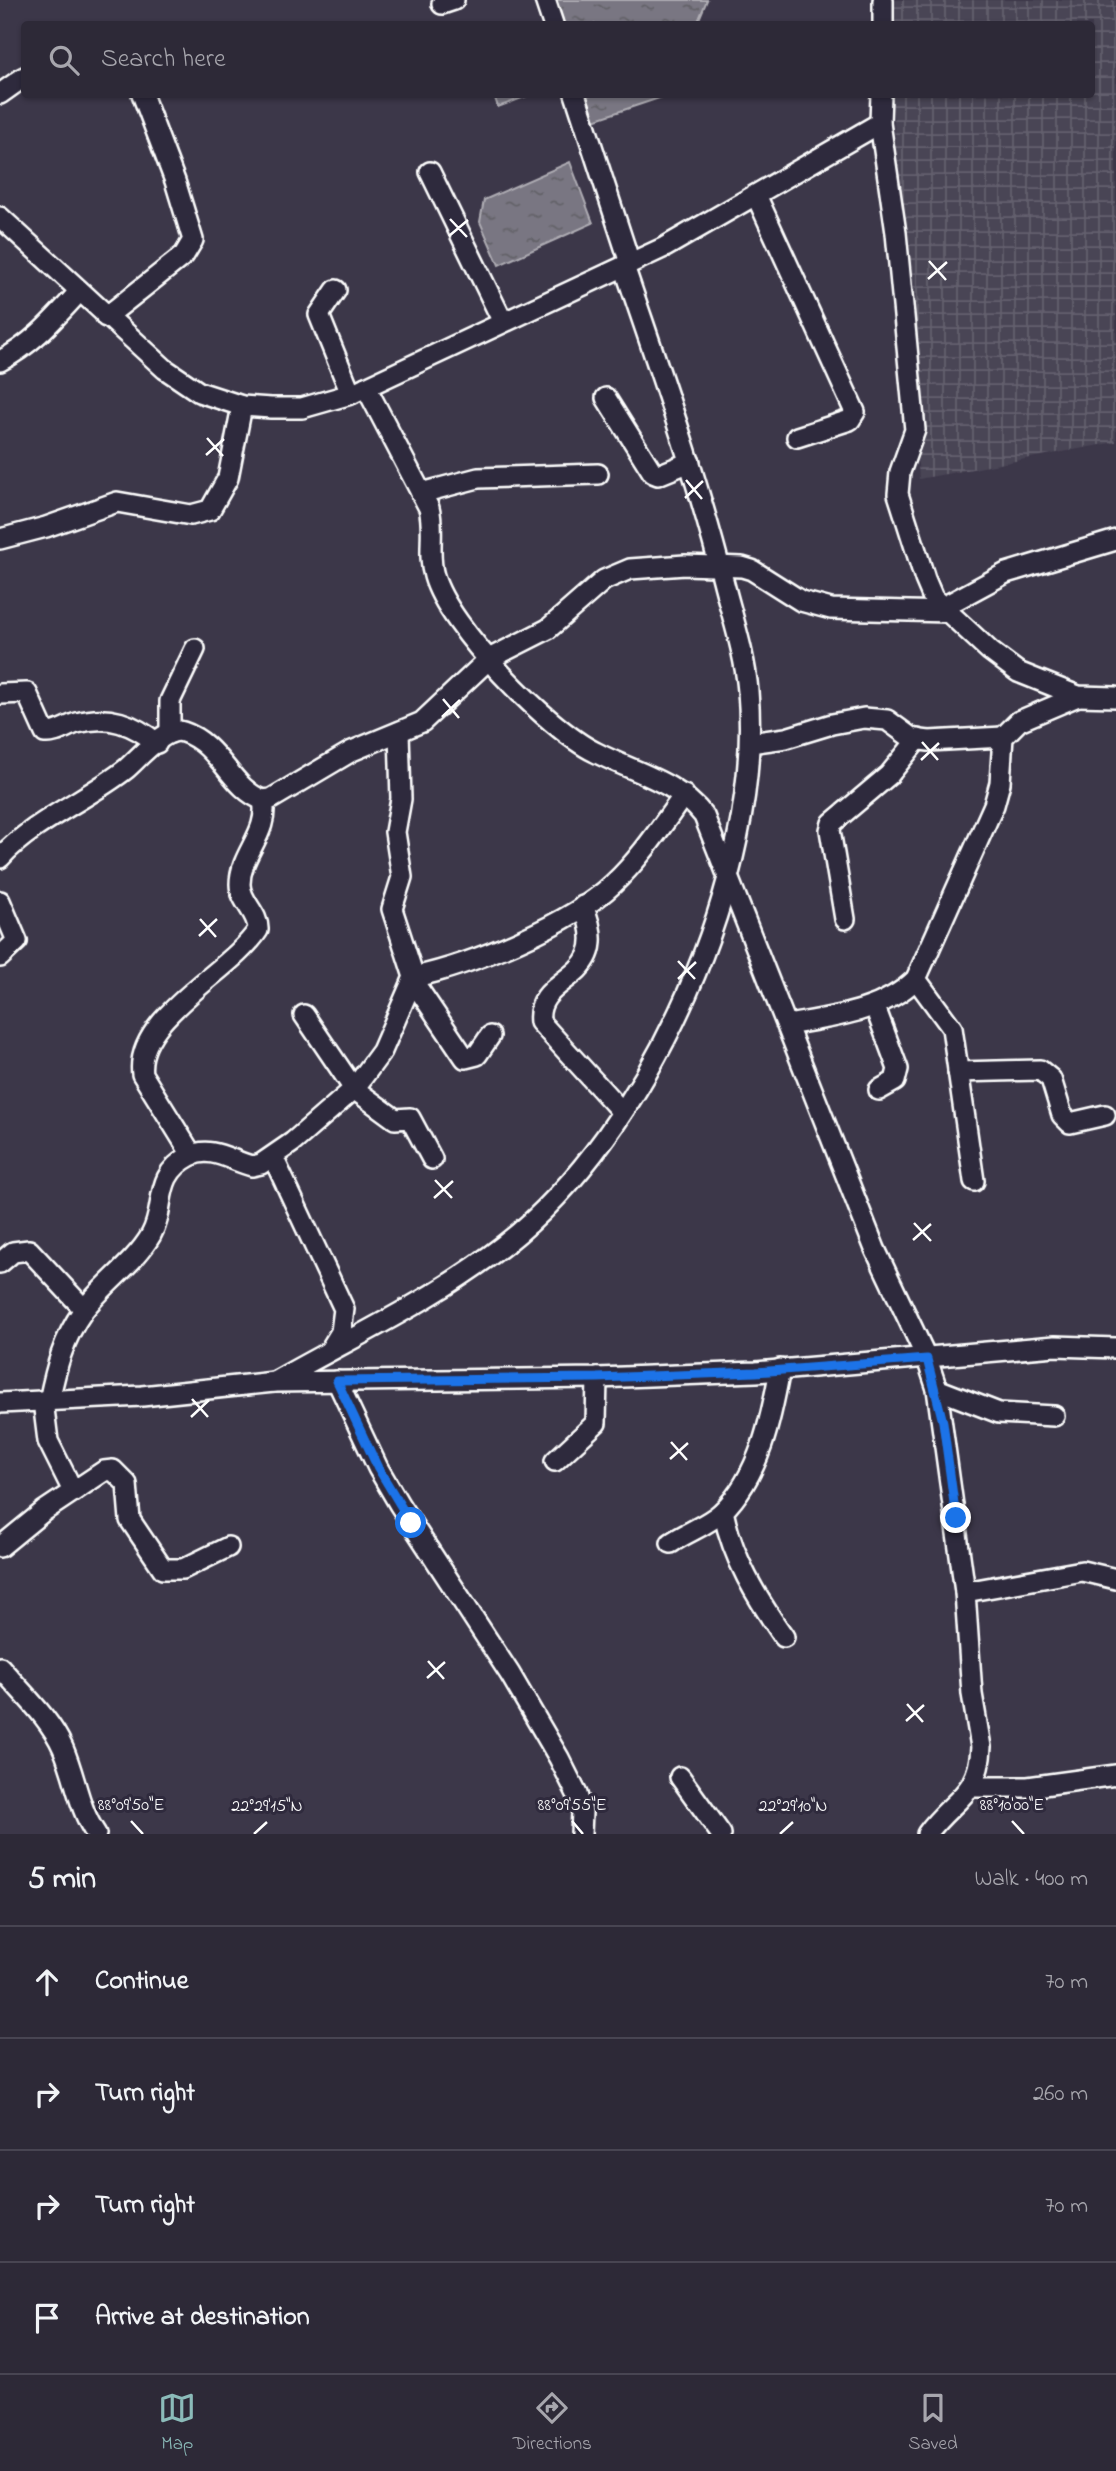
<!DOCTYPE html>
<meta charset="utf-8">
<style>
body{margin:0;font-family:"Indie Flower",sans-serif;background:#393542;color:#f1f3f6}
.stop{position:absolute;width:21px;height:21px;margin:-16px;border:5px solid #1a73e8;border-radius:50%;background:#fff}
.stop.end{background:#1a73e8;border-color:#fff;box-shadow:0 2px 7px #0008}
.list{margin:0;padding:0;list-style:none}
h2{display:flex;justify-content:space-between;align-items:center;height:91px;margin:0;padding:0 28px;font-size:30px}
h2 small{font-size:23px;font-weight:400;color:#a7a6ad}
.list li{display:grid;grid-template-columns:46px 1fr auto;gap:21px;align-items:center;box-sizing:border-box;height:112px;padding:0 28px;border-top:2px solid #484552}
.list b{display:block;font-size:26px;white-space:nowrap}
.list em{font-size:23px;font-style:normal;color:#a7a6ad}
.icon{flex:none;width:38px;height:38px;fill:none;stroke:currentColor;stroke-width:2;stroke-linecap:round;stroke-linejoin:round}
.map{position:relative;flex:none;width:1116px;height:1834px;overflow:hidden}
.search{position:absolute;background:#2d2937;box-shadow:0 2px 5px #0004;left:21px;right:21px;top:21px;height:77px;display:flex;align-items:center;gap:18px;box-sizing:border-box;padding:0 24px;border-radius:7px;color:#a7a6ad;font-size:26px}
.sheet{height:539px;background:#2d2937}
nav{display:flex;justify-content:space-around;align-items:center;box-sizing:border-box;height:98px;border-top:2px solid #484552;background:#2d2937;font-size:19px;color:#a7a6ad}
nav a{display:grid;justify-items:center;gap:4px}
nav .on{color:#8bbbb9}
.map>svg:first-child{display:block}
.industrial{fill:url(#industrial-grid)}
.water{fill:url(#water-ripples);stroke:#afadb4;stroke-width:2}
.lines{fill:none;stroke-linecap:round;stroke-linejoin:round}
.street-casing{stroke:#fff;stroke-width:24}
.street{stroke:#2f2a3d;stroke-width:19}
.route{stroke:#1a73e8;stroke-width:9}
.ticks{fill:none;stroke:#fff;stroke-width:2.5}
.ticks-label{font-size:18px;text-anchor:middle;fill:#fff;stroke:#2f2a3d;stroke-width:6;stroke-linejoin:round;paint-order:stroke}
</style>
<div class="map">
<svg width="1116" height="1834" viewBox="0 0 1116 1834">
<defs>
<pattern id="industrial-grid" width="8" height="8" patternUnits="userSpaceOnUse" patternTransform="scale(1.75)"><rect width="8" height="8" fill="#494455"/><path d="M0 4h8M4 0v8" fill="none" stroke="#64606e"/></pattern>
<pattern id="water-ripples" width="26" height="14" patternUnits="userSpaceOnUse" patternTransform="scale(1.75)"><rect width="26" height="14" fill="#797682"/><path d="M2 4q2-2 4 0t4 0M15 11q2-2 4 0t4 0" fill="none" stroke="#626167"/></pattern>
</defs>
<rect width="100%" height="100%" fill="#3c3749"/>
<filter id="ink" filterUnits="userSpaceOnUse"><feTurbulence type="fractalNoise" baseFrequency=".0143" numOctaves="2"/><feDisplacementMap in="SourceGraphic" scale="14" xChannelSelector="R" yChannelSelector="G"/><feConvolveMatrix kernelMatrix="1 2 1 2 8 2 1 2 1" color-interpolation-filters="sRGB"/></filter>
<g filter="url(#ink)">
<polygon class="industrial" points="886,0 1116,0 1116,442 919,479 892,95 1092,94 1092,24 887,24"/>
<g class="water">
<polygon points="551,0 707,0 697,24 558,24"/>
<polygon points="494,95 494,94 530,95 498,107"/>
<polygon points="580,95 668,95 588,122"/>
<polygon points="570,162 593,223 499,265 480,222 484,200"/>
</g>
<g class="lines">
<g class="street-casing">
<g id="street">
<polyline points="545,0 553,24"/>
<polyline points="442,4 454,0"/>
<polyline points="883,24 883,0"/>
<polyline points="0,94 24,77"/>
<polyline points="575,94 630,263"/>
<polyline points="881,94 880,123 896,233 915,430 900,472 898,494 925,579 933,598 990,651 1018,672 1078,696 1116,697"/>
<polyline points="430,172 503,322"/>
<polyline points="756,195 855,412 850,420 797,437"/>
<polyline points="0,217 165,369 199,392 242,406 271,408 302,408 351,394 665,247 880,123"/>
<polyline points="336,290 319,315 351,394"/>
<polyline points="106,317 184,255 193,240 175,181 142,94"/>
<path d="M0,361C33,344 54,319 79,292"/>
<path d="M366,387L429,508C435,531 427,553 434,576C448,627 548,729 595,752C633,772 677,781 704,816L875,1249L927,1359L937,1389L965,1592L972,1694L981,1747C979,1796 952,1799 927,1834"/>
<polyline points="606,398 653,473 658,475 690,462"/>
<polyline points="421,493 478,478 598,474"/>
<polyline points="0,539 46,527 117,502 191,515 210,510 228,478 242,406"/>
<polyline points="943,607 1006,573 1116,540"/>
<path d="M0,694L27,693L45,733C57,734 66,726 77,723C109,714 133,724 157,743"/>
<polyline points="170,733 170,701 195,649"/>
<polyline points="750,743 786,738 832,724 864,718 887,720 913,739 929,741 1003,737"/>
<path d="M0,858C32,822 88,799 126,769C139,758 165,726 183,732C220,744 231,789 263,800L271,799L352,751L422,722L489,659L548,629L604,580L630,569L685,565L742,567L752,570L801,601L831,609L948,612"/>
<polyline points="0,901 17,941 0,957"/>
<path d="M583,906C617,984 534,972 540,1022L622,1112"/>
<polyline points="845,919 830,830 832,823 889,775 918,739"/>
<path d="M414,977C471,965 571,924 613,884C641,858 662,825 684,795"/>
<polyline points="916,979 952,1028 974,1181"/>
<polyline points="413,981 465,1058 477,1055 490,1036"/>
<polyline points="875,1007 898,1069 895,1081 879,1090"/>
<polyline points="304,1015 354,1089 395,1119 410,1118 432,1159"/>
<path d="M788,1025C833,1017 882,1012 916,979L994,805L1000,783L1003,737L1019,721L1078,696"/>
<polyline points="958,1072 1040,1070 1051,1079 1062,1115 1070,1123 1105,1115"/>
<path d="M192,1155L142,1074C134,1018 231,972 258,930C259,913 240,902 240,884C240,853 270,833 263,800"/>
<polyline points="273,1157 344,1309 341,1332 330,1350"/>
<polyline points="0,1263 13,1252 29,1250 84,1309"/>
<polyline points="337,1381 378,1468 399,1504 510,1674 559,1758 577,1794 582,1812 581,1834"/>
<path d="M274,1382C351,1338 434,1300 504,1245C650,1132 764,874 748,691C745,654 732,616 723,580C696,473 659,370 624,266"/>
<polyline points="937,1389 999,1413 1054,1416"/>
<polyline points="43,1401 48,1441 73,1491"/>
<path d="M49,1401C56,1368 63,1339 83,1311C103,1284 134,1264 151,1235C167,1207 152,1176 190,1156C211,1145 231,1161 252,1166L261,1164L293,1142L354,1089L382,1051L414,977L392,909L402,877L395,832L401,799L399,732"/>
<polyline points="0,1403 142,1396 274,1382 597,1378 756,1372 1055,1346 1116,1348"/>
<polyline points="555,1461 596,1423 597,1378"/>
<path d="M723,1511C733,1559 756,1597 784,1637"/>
<path d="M671,1543C687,1532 708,1525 722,1512C760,1475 771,1419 780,1369"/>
<polyline points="0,1547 44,1511 104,1471 113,1470 127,1484 130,1520 163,1569 183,1569 228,1547"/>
<polyline points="965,1592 1082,1571 1116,1579"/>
<path d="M0,1667C21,1692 50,1718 63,1748C76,1778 78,1807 96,1834"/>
<polyline points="680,1777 721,1834"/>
<polyline points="972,1787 1028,1787 1116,1775"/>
</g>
</g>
<use href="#street" class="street"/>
</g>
</g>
<g class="lines" filter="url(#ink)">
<polyline class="route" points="411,1523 378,1468 337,1381 597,1378 756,1372 927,1359 943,1422 956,1518"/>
</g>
<path class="ticks" d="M450,219L467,237M449,236L468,220M929,261L946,280M928,279L947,262M207,438L223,456M206,455L224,439M686,480L702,499M685,498L703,481M443,699L459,718M442,717L460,700M922,742L938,760M921,760L939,743M200,919L216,937M199,936L217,919M678,961L695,979M678,979L696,962M435,1180L452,1198M434,1198L453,1181M914,1223L931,1241M913,1240L931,1224M192,1399L208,1417M191,1417L209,1400M671,1442L687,1460M670,1459L688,1443M428,1661L444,1679M427,1678L445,1662M907,1704L923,1722M906,1721L924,1705M131,1821L143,1834M572,1821L583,1834M1012,1821L1024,1834M254,1834L267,1822M780,1834L793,1822"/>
<g class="ticks-label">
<text x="131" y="1810">88°09'50"E</text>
<text x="572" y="1810">88°09'55"E</text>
<text x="1012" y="1810">88°10'00"E</text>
<text x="267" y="1811">22°29'15"N</text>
<text x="793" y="1811">22°29'10"N</text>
</g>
</svg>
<div class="stop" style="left:411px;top:1523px"></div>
<div class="stop end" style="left:956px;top:1518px"></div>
<div class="search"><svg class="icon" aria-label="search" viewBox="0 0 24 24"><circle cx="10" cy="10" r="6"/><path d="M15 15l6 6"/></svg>Search here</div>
</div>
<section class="sheet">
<h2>5 min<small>Walk · 400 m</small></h2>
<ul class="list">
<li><svg class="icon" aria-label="ahead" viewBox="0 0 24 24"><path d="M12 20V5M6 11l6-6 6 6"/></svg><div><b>Continue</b></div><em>70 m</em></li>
<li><svg class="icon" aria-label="right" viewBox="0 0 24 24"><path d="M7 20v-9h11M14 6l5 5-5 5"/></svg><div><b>Turn right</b></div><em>260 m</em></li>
<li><svg class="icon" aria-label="right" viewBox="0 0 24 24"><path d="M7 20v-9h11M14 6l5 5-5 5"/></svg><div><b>Turn right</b></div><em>70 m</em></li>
<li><svg class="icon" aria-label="arrive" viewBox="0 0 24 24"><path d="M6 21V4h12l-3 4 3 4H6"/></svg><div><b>Arrive at destination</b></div></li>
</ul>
</section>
<nav>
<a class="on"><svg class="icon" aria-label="map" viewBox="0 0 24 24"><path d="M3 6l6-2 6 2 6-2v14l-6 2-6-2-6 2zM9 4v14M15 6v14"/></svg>Map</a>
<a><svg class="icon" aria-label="directions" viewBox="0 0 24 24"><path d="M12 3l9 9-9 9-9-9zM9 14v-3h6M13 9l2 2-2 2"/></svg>Directions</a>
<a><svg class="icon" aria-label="saved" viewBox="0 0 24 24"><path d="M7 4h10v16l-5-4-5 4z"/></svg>Saved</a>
</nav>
